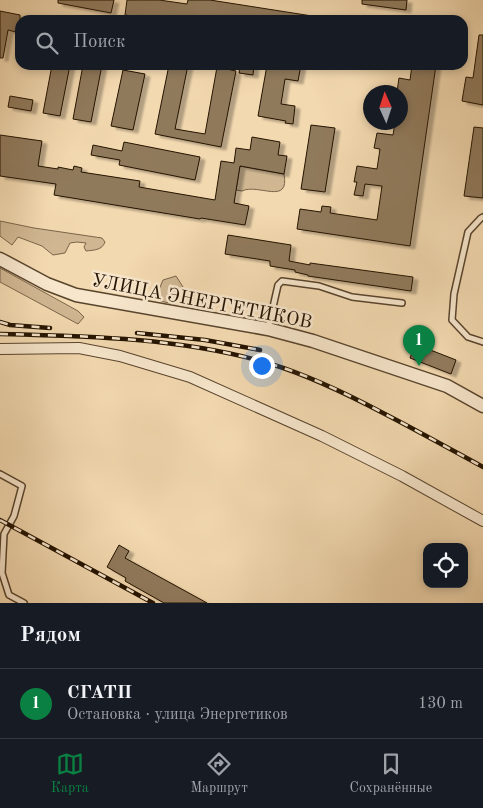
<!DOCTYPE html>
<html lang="ru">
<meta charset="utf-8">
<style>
body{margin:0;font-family:"Old Standard TT",serif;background:#20242c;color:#f1f3f6}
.controls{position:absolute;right:15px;bottom:15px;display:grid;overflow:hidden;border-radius:10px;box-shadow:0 2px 8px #0003}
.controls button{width:45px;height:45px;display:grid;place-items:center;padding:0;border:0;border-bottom:1px solid #363941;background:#171b24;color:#f1f3f6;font:25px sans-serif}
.compass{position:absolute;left:363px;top:85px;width:45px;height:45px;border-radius:50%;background:#171b24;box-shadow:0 2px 8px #0003;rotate:357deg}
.you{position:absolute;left:261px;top:365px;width:18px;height:18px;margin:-12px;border:4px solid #fff;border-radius:50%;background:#1a73e8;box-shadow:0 0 0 8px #1a73e833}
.badge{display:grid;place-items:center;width:32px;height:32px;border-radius:50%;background:#0b8043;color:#fff;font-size:16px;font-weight:700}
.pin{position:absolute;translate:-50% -41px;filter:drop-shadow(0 1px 2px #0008)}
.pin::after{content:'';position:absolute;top:26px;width:18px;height:15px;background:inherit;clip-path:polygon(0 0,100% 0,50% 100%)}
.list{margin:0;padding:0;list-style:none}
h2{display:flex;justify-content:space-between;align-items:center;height:65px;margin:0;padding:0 20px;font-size:21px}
h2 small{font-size:16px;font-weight:400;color:#9ea1a6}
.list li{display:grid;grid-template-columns:32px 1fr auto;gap:15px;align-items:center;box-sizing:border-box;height:70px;padding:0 20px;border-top:1px solid #363941}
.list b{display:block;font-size:19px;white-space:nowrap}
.list p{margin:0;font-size:16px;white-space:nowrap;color:#9ea1a6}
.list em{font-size:16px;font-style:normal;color:#9ea1a6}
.icon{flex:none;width:28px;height:28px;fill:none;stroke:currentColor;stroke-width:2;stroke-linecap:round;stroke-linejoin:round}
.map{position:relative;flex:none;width:483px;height:603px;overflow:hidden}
.search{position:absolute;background:#171b24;box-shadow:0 2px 8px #0003;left:15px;right:15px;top:15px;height:55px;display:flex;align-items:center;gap:12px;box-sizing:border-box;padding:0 18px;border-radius:15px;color:#9ea1a6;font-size:19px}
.sheet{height:135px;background:#171b24}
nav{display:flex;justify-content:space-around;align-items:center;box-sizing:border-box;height:70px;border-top:1px solid #363941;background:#171b24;font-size:14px;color:#9ea1a6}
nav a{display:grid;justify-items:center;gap:2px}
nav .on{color:#0b8043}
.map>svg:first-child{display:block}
.green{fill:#d0b792;stroke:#7a654a}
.building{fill:#907a5c;stroke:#241301;filter:url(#shadow)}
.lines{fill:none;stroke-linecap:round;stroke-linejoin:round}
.service-casing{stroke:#58442d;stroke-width:8}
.minor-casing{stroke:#58442d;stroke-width:12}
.tertiary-casing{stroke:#58442d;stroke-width:15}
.service{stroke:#f7e6cc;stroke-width:5}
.minor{stroke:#f7e6cc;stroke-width:10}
.tertiary{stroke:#f7e6cc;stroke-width:12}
.rail-casing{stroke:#241301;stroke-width:4.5}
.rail{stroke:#f7e6cc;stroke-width:2.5;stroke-dasharray:8;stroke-linecap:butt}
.labels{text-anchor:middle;stroke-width:5;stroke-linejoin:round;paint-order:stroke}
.street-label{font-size:19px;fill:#241301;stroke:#f7e6cc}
</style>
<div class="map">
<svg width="483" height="603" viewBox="0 0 483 603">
<defs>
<filter id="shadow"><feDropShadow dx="5" dy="3" stdDeviation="1" flood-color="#0004"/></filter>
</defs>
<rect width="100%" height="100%" fill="#f3d9b0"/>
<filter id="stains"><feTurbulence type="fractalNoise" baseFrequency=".004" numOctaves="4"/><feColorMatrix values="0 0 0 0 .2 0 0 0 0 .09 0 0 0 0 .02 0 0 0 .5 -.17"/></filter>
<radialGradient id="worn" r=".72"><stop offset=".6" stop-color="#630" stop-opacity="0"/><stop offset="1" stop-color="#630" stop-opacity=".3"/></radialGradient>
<g class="green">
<path d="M240,166L284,174C290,206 258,183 242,191L236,190Z"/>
<path d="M0,221L34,228L102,238L105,242C102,250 95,250 86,251L84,247L86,243L77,242L70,243L65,253L53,255L42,246L18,237L12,245L0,236Z"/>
<polygon points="0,268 78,311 84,317 78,324 0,282"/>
<polygon points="176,276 183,287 180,297 174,304 160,301 158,292 163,280"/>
</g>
<g class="building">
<polygon points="58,0 114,0 111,13 58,3"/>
<polygon points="127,0 159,0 187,4 188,0 210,0 312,16 312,20 159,20 125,15"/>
<polygon points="362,0 407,0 406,10 362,4"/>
<polygon points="0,11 20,15 20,33 8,30 3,58 0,58"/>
<polygon points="479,35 483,35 483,105 462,101 466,77 473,78"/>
<polygon points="52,65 70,65 60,116 43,113"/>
<polygon points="83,65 102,65 91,122 73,119"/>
<polygon points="169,65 188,65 175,129 205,134 217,67 236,71 221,147 155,134"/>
<polygon points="240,65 254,65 253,75 239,73"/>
<polygon points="267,65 301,65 298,81 285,79 281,104 295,106 293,124 285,123 286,121 258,116"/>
<polygon points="412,65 436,65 410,246 297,229 300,209 321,212 322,206 331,207 330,213 377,220 382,186 365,184 363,196 354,195 357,182 354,182 357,166 377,169 380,149 374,148 377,133 393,135 395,122 400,122 400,92 397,92 399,78 410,80"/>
<polygon points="123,70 145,74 133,130 111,126"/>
<polygon points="10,96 33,100 31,111 8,107"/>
<polygon points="311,125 335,128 325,192 301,189"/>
<polygon points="474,127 483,128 483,198 464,196"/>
<polygon points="0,135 42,141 38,166 58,169 58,167 73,170 74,166 82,168 81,172 140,181 139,187 215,200 221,161 234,163 236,148 250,150 252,137 280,142 278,155 287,156 284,174 240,166 234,203 249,206 245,225 201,218 200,219 54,195 56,184 0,176"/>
<polygon points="124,142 200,157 195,180 119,165 120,160 91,155 93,145 122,151"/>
<polygon points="228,235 291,245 289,261 310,265 310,263 413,277 411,291 308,276 308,275 295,272 295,270 270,266 270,261 225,254"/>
<polygon points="415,344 456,360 451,374 410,358"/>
<polygon points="119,545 129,551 125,558 207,603 164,603 125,581 126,578 107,567"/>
</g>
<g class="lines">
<g class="service-casing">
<g id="service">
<polyline points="483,217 481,218 468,232 454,294 452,320 468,337 483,342"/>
<polyline points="268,329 278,285 282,281 319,286 352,297 402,303"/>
<polyline points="0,474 22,486 14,516 4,534 2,573 9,595 24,603"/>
</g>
</g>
<g class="minor-casing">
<polyline id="minor" points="0,349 79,348 120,356 190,377 322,436 402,476 483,521"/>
</g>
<g class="tertiary-casing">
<polyline id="tertiary" points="0,259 47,284 76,295 268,329 313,341 447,386 483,406"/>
</g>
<use href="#service" class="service"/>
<use href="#minor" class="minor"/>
<use href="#tertiary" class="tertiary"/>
<g class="rail-casing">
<g id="rail">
<polyline points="0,322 10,325 50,328"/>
<polyline points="137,333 205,340 260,350"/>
<path d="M0,334C90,336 184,338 271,364C310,376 347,394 383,413C416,430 450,449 483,467"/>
<polyline points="0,520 153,603"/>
</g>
</g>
<use href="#rail" class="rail"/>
</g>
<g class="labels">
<g class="street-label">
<text transform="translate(202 300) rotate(11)" y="7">УЛИЦА ЭНЕРГЕТИКОВ</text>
</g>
</g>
<rect width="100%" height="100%" filter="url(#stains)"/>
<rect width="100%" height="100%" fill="url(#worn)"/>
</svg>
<div class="controls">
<button><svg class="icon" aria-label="locate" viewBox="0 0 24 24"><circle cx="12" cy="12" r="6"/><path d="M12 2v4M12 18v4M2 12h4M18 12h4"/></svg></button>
</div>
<svg class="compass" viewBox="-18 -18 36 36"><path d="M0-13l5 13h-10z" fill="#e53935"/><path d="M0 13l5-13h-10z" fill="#9ea1a6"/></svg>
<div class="you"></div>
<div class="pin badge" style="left:419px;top:366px">1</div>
<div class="search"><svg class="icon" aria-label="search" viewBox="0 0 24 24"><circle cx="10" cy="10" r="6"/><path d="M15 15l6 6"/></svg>Поиск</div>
</div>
<section class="sheet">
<h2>Рядом<small></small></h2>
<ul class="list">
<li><span class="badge">1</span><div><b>СГАТП</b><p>Остановка · улица Энергетиков</p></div><em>130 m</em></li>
</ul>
</section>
<nav>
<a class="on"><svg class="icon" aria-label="map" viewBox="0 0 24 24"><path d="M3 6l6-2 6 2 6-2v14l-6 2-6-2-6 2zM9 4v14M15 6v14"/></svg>Карта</a>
<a><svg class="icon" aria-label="directions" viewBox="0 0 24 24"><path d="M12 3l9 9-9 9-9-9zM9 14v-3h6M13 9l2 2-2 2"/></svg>Маршрут</a>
<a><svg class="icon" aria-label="saved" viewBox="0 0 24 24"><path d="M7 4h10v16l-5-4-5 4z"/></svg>Сохранённые</a>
</nav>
